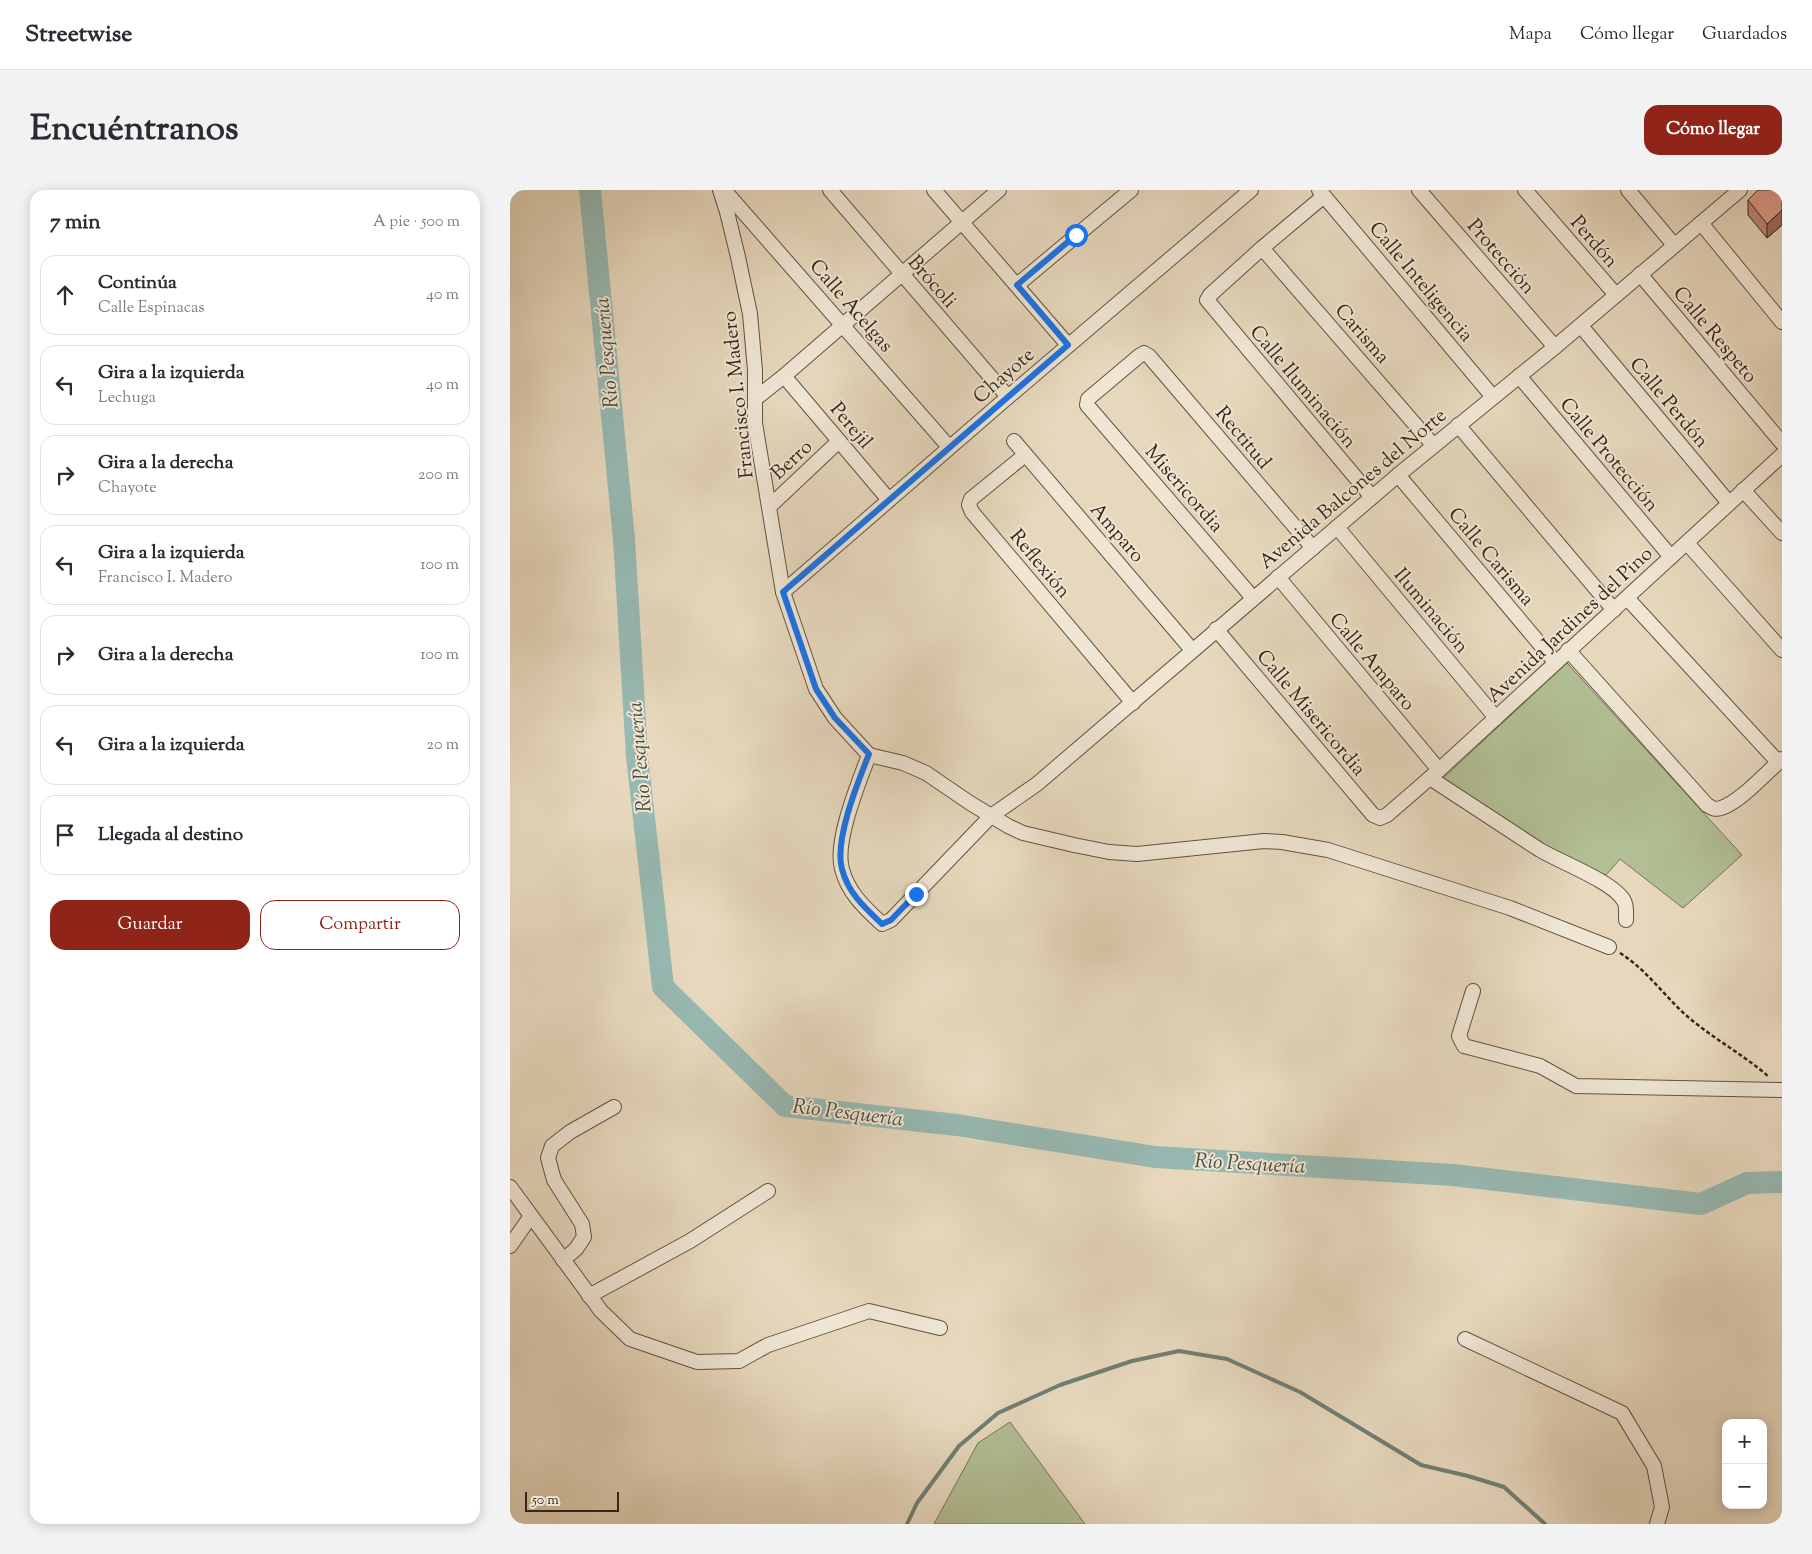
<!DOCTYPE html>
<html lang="es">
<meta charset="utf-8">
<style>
body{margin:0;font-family:"Sorts Mill Goudy",serif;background:#f2f2f3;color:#2b2b33}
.controls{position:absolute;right:15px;bottom:15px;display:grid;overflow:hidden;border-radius:10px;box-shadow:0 2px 12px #0003}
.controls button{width:45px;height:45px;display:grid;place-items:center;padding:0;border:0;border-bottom:1px solid #e1e1e2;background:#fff;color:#2b2b33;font:25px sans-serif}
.scale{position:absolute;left:15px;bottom:12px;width:94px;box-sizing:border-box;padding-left:5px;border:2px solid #362718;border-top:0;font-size:14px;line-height:18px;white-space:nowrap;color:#362718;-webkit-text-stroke:4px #efe6d4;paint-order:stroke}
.stop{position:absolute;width:15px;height:15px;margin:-11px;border:4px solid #1a73e8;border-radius:50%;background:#fff}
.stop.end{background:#1a73e8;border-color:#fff;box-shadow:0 1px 5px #0008}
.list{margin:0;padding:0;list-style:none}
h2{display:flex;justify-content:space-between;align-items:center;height:65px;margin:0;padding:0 20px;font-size:21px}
h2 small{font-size:16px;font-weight:400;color:#7c7c81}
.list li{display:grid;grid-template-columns:32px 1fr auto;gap:15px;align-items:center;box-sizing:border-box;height:80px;margin:0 10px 10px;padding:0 10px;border:1px solid #e1e1e2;border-radius:15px}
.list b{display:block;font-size:19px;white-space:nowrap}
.list p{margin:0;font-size:16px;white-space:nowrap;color:#7c7c81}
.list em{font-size:16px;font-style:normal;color:#7c7c81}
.actions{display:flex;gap:10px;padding:15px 20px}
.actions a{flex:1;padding:11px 0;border:1px solid #8f2418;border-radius:15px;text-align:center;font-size:18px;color:#8f2418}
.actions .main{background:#8f2418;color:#fff}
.icon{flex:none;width:28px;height:28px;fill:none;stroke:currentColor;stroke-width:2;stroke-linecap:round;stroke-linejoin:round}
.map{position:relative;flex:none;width:1272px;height:1334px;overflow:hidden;border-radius:15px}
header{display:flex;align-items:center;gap:30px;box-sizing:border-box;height:70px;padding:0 25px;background:#fff;border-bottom:1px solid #e1e1e2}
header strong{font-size:24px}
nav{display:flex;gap:28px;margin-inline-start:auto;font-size:18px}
.intro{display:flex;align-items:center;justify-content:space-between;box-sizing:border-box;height:120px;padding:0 30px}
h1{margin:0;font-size:35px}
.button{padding:12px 22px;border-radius:15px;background:#8f2418;color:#fff;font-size:18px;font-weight:700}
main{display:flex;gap:30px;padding:0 30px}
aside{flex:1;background:#fff;border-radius:15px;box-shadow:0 2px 12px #0003}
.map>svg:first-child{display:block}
.green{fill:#b2bf94;stroke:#747356}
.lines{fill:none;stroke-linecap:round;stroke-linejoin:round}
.stream{stroke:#707f74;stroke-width:4}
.river{stroke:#97b9b2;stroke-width:22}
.minor-casing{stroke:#625341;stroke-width:16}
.path{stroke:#362718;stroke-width:2.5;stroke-dasharray:4 2.5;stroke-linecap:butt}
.minor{stroke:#efe6d4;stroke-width:14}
.wall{fill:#c08678;stroke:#362718}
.shaded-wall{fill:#9c6d61;stroke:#362718}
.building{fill:#df9c8b;stroke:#362718}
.route{stroke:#1a73e8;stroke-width:6}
.labels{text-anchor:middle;stroke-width:4;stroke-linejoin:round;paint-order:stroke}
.street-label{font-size:20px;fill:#362718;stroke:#efe6d4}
.water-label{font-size:21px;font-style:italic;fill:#4e4c3e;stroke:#efe6d4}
</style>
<header>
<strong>Streetwise</strong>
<nav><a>Mapa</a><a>Cómo llegar</a><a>Guardados</a></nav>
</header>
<div class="intro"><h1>Encuéntranos</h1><a class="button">Cómo llegar</a></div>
<main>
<aside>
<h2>7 min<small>A pie · 500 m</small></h2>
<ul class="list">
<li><svg class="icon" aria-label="ahead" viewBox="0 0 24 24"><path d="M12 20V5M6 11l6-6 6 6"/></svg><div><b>Continúa</b><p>Calle Espinacas</p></div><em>40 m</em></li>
<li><svg class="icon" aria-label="left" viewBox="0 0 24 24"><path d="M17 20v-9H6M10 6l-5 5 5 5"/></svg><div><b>Gira a la izquierda</b><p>Lechuga</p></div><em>40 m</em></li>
<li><svg class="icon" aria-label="right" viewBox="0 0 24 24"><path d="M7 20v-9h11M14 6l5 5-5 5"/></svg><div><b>Gira a la derecha</b><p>Chayote</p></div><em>200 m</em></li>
<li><svg class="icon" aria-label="left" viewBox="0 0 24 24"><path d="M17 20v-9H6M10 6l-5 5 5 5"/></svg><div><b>Gira a la izquierda</b><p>Francisco I. Madero</p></div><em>100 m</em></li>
<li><svg class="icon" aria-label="right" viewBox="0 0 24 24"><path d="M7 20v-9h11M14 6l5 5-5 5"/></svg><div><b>Gira a la derecha</b></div><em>100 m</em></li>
<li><svg class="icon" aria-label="left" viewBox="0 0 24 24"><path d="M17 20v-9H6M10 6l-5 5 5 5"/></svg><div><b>Gira a la izquierda</b></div><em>20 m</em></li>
<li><svg class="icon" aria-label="arrive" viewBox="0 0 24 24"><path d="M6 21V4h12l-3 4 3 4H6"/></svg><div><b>Llegada al destino</b></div></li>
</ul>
<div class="actions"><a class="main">Guardar</a><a>Compartir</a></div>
</aside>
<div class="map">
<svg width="1272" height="1334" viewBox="0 0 1272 1334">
<rect width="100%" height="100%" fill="#e7d8bd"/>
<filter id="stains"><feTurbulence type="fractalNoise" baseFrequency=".004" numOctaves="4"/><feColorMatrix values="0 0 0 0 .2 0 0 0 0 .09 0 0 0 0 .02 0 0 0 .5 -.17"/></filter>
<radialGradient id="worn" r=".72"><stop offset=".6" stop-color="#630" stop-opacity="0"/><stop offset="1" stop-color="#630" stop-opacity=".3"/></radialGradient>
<g class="green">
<polygon points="1057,473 1232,665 1173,718 1110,669 1096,685 1051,669 930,591"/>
<polygon points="500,1232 575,1334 424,1334 468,1253"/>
</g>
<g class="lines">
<polyline class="stream" points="397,1334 407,1313 449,1256 488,1223 550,1195 622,1171 669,1161 717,1169 790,1202 911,1275 958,1286 994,1297 1035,1334"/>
<polyline class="river" points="80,0 114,349 127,566 153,797 275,916 447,935 645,967 943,985 1191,1014 1237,993 1272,992"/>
<g class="minor-casing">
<g id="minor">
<polyline points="210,0 217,22 228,67 240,124 245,180 245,233 273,402 306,499 325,528 359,565"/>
<polyline points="214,0 439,257"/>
<polyline points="320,0 498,207"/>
<polyline points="424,0 558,155"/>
<polyline points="809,0 983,207"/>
<polyline points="909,0 1045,157"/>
<polyline points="1015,0 1106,105"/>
<polyline points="1118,0 1164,55"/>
<polyline points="814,6 752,58 700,105 697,110 862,307"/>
<polyline points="1191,33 1272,132"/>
<polyline points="752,58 923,255"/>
<polyline points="1130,84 1272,253"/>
<polyline points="507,95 621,0"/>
<polyline points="1071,136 1219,313"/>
<polyline points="274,186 379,310"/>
<polyline points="1009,186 1161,367"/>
<polyline points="245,209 274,186 489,0"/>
<polyline points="948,235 1104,420"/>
<polyline points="504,251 682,460"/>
<polyline points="515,265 461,309 459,315 462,322 623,513"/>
<polyline points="888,285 1045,472"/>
<polyline points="1233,300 1272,343"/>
<polyline points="260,316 329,251"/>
<polyline points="827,337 986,528"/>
<polyline points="1177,353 1272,460"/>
<polyline points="768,387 929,580"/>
<polyline points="273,402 498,207 741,0"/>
<polyline points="743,408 577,215 578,209 629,166 634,163 639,166 803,358"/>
<polyline points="1117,408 1268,572"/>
<polyline points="706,439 863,625 870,628 877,625 929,580 1272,265"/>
<path d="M1058,460L1197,615C1202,618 1205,620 1211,618C1229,613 1257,582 1272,569"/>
<path d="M359,565C349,592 324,652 332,679C338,703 355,718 372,734L381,730L481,626L527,594L888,285L1045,157L1230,0"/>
<polyline points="359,565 393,573 416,583 460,613 498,636 513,643 564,655 599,662 627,664 754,651 772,652 818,660 1000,718 1099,757"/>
<path d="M920,588L1030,660C1050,672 1104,692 1114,711C1117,716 1116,724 1116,730"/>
<polyline points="963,801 949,846 954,856 1030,876 1066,896 1272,900"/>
<polyline points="0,997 91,1121 120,1149 187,1172 229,1171 258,1155 359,1121 430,1138"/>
<polyline points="0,1056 21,1026"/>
<polyline points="53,1070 66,1059 74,1047 72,1034 44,990 38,968 42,956 60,942 104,917"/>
<polyline points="79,1106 180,1051 258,1001"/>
<polyline points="955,1149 1112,1223 1144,1276 1152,1317 1147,1334"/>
</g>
</g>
<path class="path" d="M1110,763C1137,780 1155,807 1178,827C1204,849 1234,865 1259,887"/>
<use href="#minor" class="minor"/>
</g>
<polygon class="wall" points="1272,3 1272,35 1257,48 1238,25 1238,10"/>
<polygon class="shaded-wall" points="1272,20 1272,35 1257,48 1257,34"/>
<polygon class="building" points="1248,0 1269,0 1272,3 1272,20 1257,34 1238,10"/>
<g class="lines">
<path class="route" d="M406,704L381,730L372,734C355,718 338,703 332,679C324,650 348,592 359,564L325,528L306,499L273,402L558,155L507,95L566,45"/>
</g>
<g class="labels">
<g class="street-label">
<text transform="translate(1085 51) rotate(49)" y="7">Perdón</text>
<text transform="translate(992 66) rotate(49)" y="7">Protección</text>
<text transform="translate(423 91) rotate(49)" y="7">Brócoli</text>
<text transform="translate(912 91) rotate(50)" y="7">Calle Inteligencia</text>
<text transform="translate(342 115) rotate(49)" y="7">Calle Acelgas</text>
<text transform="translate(853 143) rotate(49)" y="7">Carisma</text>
<text transform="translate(1206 144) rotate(50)" y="7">Calle Respeto</text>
<text transform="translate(493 185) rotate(-41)" y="7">Chayote</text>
<text transform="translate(794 196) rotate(50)" y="7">Calle Iluminación</text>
<text transform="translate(227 205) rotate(-96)" y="7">Francisco I. Madero</text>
<text transform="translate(1160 212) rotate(50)" y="7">Calle Perdón</text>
<text transform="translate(342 235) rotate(50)" y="7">Perejil</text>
<text transform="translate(734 247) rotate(50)" y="7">Rectitud</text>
<text transform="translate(1100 264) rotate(50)" y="7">Calle Protección</text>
<text transform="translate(281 269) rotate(-43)" y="7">Berro</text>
<text transform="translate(675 298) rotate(49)" y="7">Misericordia</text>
<text transform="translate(842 298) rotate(-40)" y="7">Avenida Balcones del Norte</text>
<text transform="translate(608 342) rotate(49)" y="7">Amparo</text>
<text transform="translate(982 366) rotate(50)" y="7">Calle Carisma</text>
<text transform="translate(531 373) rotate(50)" y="7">Reflexión</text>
<text transform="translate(922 420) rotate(50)" y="7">Iluminación</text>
<text transform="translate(1059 434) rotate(-43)" y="7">Avenida Jardines del Pino</text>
<text transform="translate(863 471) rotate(50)" y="7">Calle Amparo</text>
<text transform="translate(802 522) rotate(50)" y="7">Calle Misericordia</text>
</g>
<g class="water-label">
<text transform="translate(96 163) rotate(-95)" y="7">Río Pesquería</text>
<text transform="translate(129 567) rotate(-95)" y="7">Río Pesquería</text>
<text transform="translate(338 922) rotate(7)" y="7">Río Pesquería</text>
<text transform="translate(740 973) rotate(3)" y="7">Río Pesquería</text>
</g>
</g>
<rect width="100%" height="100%" filter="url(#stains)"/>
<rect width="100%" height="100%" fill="url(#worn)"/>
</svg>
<div class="controls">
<button>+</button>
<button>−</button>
</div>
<div class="scale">50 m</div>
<div class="stop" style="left:566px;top:45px"></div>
<div class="stop end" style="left:406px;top:704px"></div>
</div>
</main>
